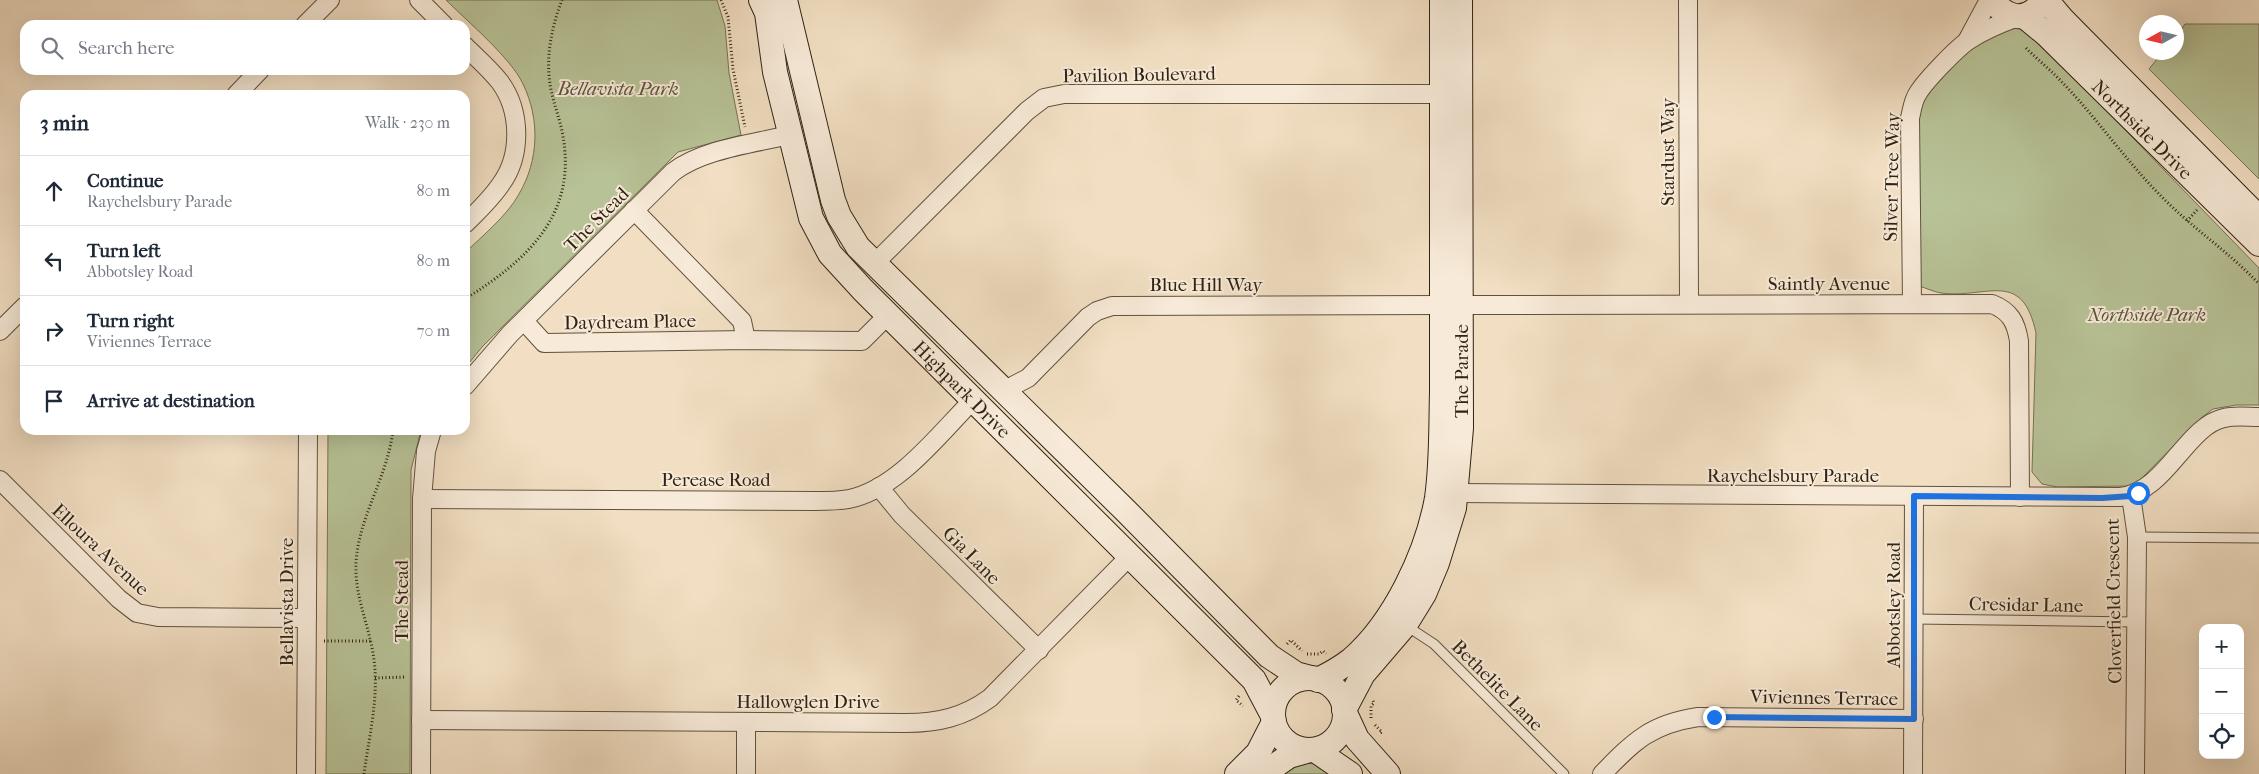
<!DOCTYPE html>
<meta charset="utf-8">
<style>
body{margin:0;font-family:"IM FELL French Canon",serif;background:#f6f6f7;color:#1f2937}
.controls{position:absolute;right:15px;bottom:15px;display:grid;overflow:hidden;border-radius:10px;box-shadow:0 5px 20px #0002}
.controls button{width:45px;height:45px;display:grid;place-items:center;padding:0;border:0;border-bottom:1px solid #e0e1e3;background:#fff;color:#1f2937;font:25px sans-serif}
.compass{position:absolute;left:2139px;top:15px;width:45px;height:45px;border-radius:50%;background:#fff;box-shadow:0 5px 20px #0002;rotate:262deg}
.stop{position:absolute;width:15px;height:15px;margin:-11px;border:4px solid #1a73e8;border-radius:50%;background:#fff}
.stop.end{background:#1a73e8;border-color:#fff;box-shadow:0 1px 5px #0008}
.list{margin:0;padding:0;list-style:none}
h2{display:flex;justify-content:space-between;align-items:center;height:65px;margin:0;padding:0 20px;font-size:21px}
h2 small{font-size:16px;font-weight:400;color:#747a83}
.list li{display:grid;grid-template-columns:32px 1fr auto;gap:15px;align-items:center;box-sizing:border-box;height:70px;padding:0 20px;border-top:1px solid #e0e1e3}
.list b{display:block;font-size:19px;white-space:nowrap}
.list p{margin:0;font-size:16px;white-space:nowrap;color:#747a83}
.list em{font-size:16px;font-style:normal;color:#747a83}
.icon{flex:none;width:28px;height:28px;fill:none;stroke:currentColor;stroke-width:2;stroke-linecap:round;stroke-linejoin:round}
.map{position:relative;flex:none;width:2259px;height:774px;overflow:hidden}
.search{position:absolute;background:#fff;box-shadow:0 5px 20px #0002;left:20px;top:20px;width:450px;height:55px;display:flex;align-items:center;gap:12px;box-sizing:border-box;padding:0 18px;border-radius:15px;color:#747a83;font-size:19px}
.panel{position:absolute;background:#fff;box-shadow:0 5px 20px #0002;left:20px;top:90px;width:450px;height:345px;border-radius:15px}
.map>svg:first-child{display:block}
.green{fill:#b7c296;stroke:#747254}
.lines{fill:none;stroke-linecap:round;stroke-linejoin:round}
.lane-casing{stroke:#60523f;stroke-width:11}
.street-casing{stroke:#60523f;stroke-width:20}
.secondary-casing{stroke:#302313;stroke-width:26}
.path{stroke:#302313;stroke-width:3;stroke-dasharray:1 2.5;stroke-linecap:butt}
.lane{stroke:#f7ead8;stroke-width:9}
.street{stroke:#f7ead8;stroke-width:18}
.secondary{stroke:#f7ead8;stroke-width:24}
.route{stroke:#1a73e8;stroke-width:6}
.labels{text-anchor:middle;stroke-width:4;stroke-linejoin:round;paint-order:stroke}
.street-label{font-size:19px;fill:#302313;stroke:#f7ead8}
.park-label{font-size:19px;font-style:italic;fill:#58533a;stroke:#f7ead8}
</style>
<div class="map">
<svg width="2259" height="774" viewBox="0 0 2259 774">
<rect width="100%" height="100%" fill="#f2dfc3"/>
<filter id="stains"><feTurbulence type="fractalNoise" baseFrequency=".004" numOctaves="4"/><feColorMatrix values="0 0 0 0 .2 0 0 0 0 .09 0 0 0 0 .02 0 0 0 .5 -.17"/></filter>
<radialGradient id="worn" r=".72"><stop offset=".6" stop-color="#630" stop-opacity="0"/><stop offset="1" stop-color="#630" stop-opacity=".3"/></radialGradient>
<g class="green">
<path d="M446,0H717L725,26L729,73L741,135L678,152L482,347L465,368V253C483,235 507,216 519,194C539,160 540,119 523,84C511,58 467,21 446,0Z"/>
<polygon points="2185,24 2259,24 2259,179 2149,69 2162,53 2176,52 2177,35"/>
<path d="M2017,26L2041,43L2259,268V405H2236L2213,409L2201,418L2139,481L2128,486L2058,487L2042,484L2032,472L2036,333C2022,268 1987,299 1941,293C1934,292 1926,288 1919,286L1917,115L1926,90L1980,40Z"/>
<polygon points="328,430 421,430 411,470 410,774 326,774"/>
<polygon points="1304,763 1318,764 1335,774 1279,774 1292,766"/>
</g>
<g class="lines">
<g class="lane-casing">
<g id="lane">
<polyline points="2137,537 2259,538"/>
<polyline points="1914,619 2136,622"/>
<polyline points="1405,625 1434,644 1564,774"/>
</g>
</g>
<g class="street-casing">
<g id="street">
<polyline points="419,0 444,25"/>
<polyline points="1688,0 1689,304"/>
<polyline points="305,25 330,0"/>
<polyline points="1967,41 1989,0"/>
<path d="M465,46C477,58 490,69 500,82C521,111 522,155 501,184C491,199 478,211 465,224"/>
<polyline points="236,95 260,70"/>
<polyline points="634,210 742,321 746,340"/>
<polyline points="875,263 1027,111 1044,98 1064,94 1441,94"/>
<path d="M1912,304L1910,118C1912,110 1913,100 1918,93C1926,80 1957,48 1969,40C1984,30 2001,23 2018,17"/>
<path d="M1461,305L1992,304C2010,311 2016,322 2019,341L2020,497"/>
<polyline points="524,321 544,343 746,340 862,341 888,315"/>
<polyline points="0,331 25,306"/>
<path d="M465,386L510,334L673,172C703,149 752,144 789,135"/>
<polyline points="1003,391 1028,378 1088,317 1097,311 1112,306 1441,305"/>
<polyline points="0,480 119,599 137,613 158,617 307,618"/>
<polyline points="879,487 902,515 1039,650"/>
<path d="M1456,493L2120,497C2166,492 2186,426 2224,418C2235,415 2248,417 2259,417"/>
<polyline points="2131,496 2137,537 2135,774"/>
<path d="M422,499L815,501C826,501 838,501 849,499C898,489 939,434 973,400"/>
<path d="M421,720L906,723C938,723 964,717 990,698L1130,556"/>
<polyline points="306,774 308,430"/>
<polyline points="421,774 422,499 426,451 432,430"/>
<polyline points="746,774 746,722"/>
<path d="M1602,774C1634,741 1651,724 1698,717L1914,719"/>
<polyline points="1913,774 1914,496"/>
</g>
</g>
<g class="secondary-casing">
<g id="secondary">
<path id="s1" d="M761,0L767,13L775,72L811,218L830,254L863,290L1243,669L1254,680L1273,716"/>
<polyline points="785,0 833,200 839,216 858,247 1126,511 1269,656 1296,674 1311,678"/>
<path d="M1994,0C2003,17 2023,22 2037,8"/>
<polyline points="2046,0 2063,20 2259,218"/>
<path id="s2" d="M2024,16L2046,34L2259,244"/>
<circle cx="1309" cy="714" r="36"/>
<path d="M1318,680C1330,674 1341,668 1351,660C1394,623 1427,554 1437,498C1442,463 1441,428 1442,392V0"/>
<polyline points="1344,710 1363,674 1405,625 1424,594 1437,563 1454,508 1461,428 1460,0"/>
<polyline points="1345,713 1357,739 1388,774"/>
<polyline points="1315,750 1350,774"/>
<polyline points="1237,774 1258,753 1274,722"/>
<polyline points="1263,774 1289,756 1310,750"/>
</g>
</g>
<g class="path">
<polyline points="721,0 728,17 733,69 745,127"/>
<path d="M2026,48C2036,58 2047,67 2057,77C2096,116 2126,162 2165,200C2195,230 2230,253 2259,284"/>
<polyline points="2187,221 2197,210"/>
<path d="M465,299C529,259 579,213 562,131C559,117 554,104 551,90C545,59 551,29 562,0"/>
<polyline points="324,641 371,641"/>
<polyline points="1287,644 1291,640 1302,651"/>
<polyline points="1307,654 1319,654 1323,651 1326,654"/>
<polyline points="375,678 405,677"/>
<polyline points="1239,696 1236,700 1243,706"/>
<polyline points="1371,718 1371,706 1374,703 1373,701"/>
<polyline points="1375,725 1382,732 1379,734"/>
<path d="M364,774C369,737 379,697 374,660C370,627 354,596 356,562C359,516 388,476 393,430"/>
</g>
<use href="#lane" class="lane"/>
<use href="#street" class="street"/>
<use href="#secondary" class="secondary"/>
</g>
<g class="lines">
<polyline class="route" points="1714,717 1914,719 1914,496 2102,498 2131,496 2138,493"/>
</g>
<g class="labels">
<g class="street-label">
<text transform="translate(1139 74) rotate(-1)" y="7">Pavilion Boulevard</text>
<text dy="7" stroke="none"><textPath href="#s2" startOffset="164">Northside Drive</textPath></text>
<text transform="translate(1667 152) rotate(-90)" y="7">Stardust Way</text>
<text transform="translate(1891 177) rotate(-89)" y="7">Silver Tree Way</text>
<text transform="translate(596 219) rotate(-45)" y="7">The Stead</text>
<text x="1829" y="290">Saintly Avenue</text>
<text x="1206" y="291">Blue Hill Way</text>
<text transform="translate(630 321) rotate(-1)" y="7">Daydream Place</text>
<text transform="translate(1461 371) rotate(-90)" y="7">The Parade</text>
<text dy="7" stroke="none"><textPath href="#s1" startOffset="454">Highpark Drive</textPath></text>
<text x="1793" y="482">Raychelsbury Parade</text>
<text x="716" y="486">Perease Road</text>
<text transform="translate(101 549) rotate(43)" y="7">Elloura Avenue</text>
<text transform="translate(972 555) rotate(45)" y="7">Gia Lane</text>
<text transform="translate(401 601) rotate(-90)" y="7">The Stead</text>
<text transform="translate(2113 601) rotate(-91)" y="7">Cloverfield Crescent</text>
<text transform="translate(286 602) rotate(-90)" y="7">Bellavista Drive</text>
<text transform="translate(2026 604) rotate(1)" y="7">Cresidar Lane</text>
<text transform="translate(1893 605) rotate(-90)" y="7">Abbotsley Road</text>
<text transform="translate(1498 685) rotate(45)" y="7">Bethelite Lane</text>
<text transform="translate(1824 697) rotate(1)" y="7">Viviennes Terrace</text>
<text x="808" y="708">Hallowglen Drive</text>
</g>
<g class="park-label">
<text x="618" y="95">Bellavista Park</text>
<text x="2147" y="321">Northside Park</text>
</g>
</g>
<rect width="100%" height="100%" filter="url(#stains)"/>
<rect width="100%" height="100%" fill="url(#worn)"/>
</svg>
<div class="controls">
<button>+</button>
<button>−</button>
<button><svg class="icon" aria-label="locate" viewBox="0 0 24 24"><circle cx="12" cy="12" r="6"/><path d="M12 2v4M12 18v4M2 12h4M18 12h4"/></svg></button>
</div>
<svg class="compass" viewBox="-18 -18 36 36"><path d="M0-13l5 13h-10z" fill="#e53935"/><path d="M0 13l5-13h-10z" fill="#747a83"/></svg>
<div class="stop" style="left:2138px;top:493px"></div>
<div class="stop end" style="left:1714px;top:717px"></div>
<div class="search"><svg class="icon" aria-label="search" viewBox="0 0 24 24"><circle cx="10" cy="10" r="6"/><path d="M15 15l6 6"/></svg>Search here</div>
<section class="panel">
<h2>3 min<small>Walk · 230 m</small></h2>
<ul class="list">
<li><svg class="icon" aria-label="ahead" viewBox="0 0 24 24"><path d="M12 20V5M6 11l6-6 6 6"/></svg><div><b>Continue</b><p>Raychelsbury Parade</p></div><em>80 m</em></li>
<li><svg class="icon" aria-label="left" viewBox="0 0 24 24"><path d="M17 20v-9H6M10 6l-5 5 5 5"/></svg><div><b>Turn left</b><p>Abbotsley Road</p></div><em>80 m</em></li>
<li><svg class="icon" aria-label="right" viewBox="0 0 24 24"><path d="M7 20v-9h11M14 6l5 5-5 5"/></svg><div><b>Turn right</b><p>Viviennes Terrace</p></div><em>70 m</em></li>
<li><svg class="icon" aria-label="arrive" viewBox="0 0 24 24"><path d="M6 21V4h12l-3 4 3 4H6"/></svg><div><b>Arrive at destination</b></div></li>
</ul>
</section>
</div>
